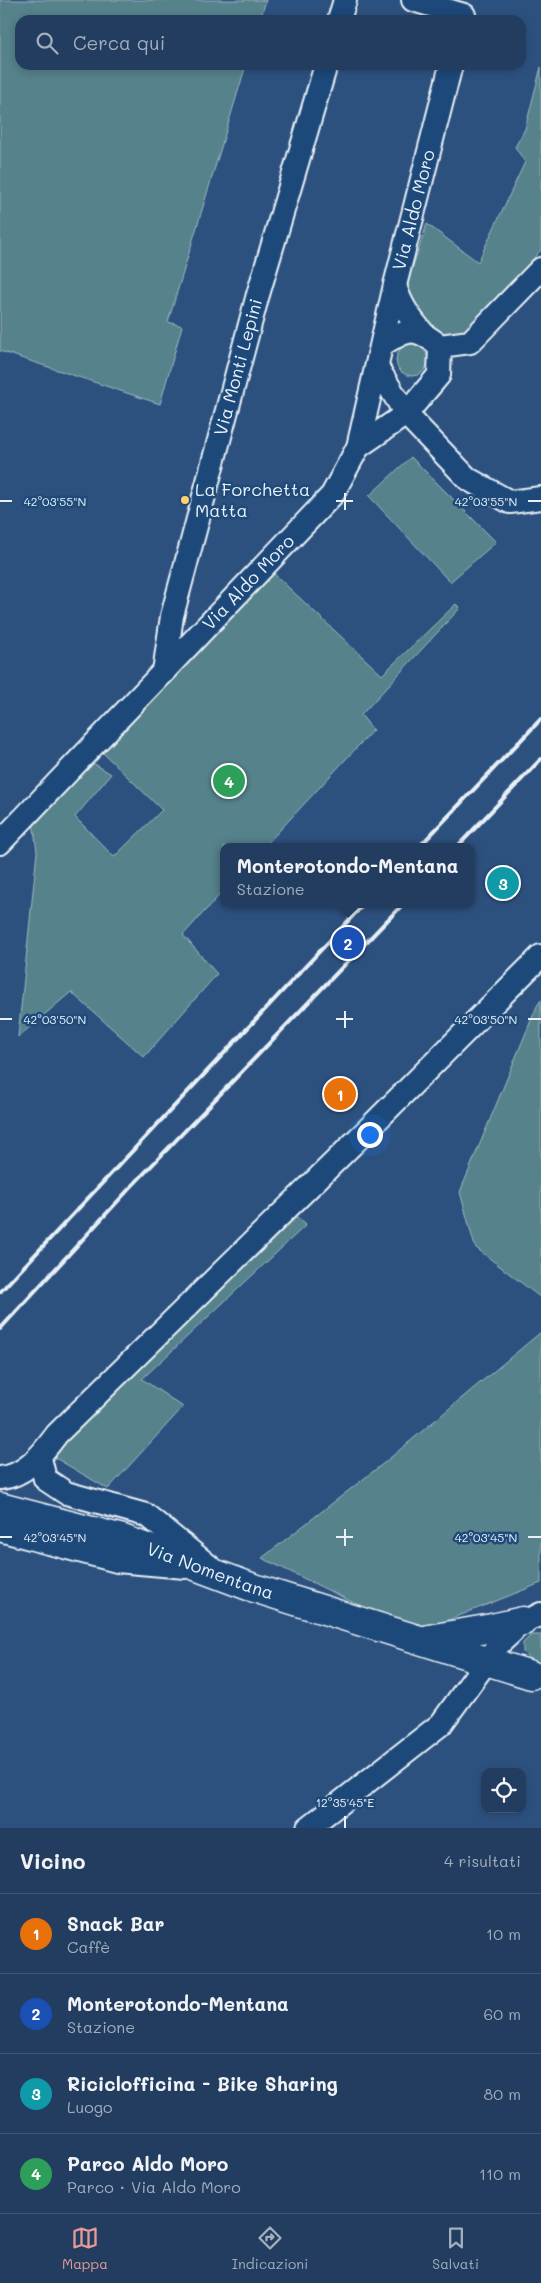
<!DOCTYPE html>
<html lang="it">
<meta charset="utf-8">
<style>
body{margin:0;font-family:Mali,sans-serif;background:#2e4868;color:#f1f3f6}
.controls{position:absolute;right:15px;bottom:15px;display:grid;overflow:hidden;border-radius:10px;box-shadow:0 2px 8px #0003}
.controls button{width:45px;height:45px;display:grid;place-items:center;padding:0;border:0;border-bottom:1px solid #3f5674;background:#223d5f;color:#f1f3f6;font:25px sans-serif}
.you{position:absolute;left:369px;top:1134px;width:18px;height:18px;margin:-12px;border:4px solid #fff;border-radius:50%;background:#1a73e8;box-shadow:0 0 0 8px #1a73e833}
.badge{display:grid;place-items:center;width:32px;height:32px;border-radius:50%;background:#e69b98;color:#fff;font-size:16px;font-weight:700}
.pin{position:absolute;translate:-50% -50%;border:2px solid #fff;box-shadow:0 1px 5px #0006}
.popup{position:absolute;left:220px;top:843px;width:255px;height:65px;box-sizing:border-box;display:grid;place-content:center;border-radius:10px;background:#223d5f;filter:drop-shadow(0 1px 4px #0005);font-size:16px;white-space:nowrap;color:#a2aebd}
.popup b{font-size:19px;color:#f1f3f6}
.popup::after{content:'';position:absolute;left:50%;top:100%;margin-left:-10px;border:10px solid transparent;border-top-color:#223d5f}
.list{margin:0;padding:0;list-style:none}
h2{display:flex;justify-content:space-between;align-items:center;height:65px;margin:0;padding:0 20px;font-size:21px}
h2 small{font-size:16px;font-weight:400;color:#a2aebd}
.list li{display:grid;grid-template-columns:32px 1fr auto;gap:15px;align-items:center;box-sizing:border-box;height:80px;padding:0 20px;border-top:1px solid #3f5674}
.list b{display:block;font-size:19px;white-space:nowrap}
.list p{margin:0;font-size:16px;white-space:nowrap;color:#a2aebd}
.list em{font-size:16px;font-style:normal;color:#a2aebd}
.icon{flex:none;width:28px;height:28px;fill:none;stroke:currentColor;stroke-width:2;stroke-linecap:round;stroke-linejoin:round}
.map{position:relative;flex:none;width:541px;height:1828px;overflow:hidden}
.search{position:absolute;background:#223d5f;box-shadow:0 2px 8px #0003;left:15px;right:15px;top:15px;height:55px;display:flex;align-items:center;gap:12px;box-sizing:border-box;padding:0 18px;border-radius:15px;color:#a2aebd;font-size:19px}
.sheet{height:385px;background:#223d5f}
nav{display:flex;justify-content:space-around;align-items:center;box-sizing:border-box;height:70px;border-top:1px solid #3f5674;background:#223d5f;font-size:14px;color:#a2aebd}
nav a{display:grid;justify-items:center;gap:2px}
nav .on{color:#e69b98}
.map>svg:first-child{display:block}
.green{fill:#56828b;stroke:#9fbac2}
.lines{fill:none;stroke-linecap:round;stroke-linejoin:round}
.minor-casing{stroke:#e8f1f8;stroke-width:26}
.secondary-casing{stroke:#e8f1f8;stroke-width:31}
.minor{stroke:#1f4a7a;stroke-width:22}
.secondary{stroke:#1f4a7a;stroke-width:28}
.rail{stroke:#e8f1f8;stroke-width:4}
.ticks{fill:none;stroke:#e8f1f8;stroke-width:2}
.poi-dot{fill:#ffd166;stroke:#1f4a7a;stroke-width:2}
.labels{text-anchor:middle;stroke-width:5;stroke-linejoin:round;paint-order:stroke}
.street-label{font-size:18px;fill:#e8f1f8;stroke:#1f4a7a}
.poi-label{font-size:18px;fill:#e8f1f8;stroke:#1f4a7a;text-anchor:start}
.ticks-label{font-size:12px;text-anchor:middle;fill:#e8f1f8;stroke:#1f4a7a;stroke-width:5;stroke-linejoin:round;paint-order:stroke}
</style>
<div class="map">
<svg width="541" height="1828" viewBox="0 0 541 1828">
<rect width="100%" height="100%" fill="#2d517f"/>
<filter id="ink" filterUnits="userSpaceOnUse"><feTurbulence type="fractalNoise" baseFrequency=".02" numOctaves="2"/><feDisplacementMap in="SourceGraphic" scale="10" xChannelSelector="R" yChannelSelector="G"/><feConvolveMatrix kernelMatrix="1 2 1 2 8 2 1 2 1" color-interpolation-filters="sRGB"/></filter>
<g filter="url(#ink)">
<g class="green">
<polygon points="0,0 266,0 260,20 20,20 20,65 246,65 168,322 182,326 160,404 0,351"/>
<polygon points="541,67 541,250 466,332 441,341 403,296 427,224 478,262 525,162 515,147 525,129"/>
<circle cx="412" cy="360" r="16"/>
<polygon points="411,457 496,542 450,582 369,496"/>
<polygon points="272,572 382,675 456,604 460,608 361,715 373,730 264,847 224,847 224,890 183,935 217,974 144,1057 71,992 18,1037 37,852 33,821 88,760 111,774 75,817 114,857 162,810 102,752"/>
<polygon points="541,1000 541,1298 475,1247 460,1192 537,1006"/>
<polygon points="294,1214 306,1225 142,1379 183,1407 108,1489 52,1456 89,1414"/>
<polygon points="541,1332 541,1583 416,1633 262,1558 384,1463"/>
<polygon points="531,1635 541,1635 541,1664 531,1661 523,1652 523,1643"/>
</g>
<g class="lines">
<g class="minor-casing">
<g id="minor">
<polyline points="413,0 464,15"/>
<polyline points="339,20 345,0"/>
<path d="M395,285C400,304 410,318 423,333"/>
<polyline points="440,346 470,342 541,269"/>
<polyline points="377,367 406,414 468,479 510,502 541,498"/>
<path d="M358,447L406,414L439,375L440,346C415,326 409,328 383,344"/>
<path id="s1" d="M164,672L172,616L257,298L326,65"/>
<path id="s2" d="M0,843L332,495L358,447L395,285L451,65"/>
<polyline points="40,1458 45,1479 66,1493 146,1515 209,1566"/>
<path d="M0,1478C26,1476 42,1454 57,1434L367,1130L541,956"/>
<polyline points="0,1530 117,1561 185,1567"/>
<polyline points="535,1617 541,1614"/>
<polyline points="308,1828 441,1724 499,1644 512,1632"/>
</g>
</g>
<g class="secondary-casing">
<g id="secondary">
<path id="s3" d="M0,1507L123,1539L251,1587L531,1675"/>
<polyline points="429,1639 492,1628 523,1621"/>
</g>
</g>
<use href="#minor" class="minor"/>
<use href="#secondary" class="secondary"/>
<g class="rail">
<polyline points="419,847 541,719"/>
<polyline points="457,847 541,759"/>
<polyline points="0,1292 364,904"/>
<polyline points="0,1329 130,1188 403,904"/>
</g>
</g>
</g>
<path class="ticks" d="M345,493V510M0,501H12M336,501H353M528,501H541M345,1011V1028M0,1019H12M336,1019H353M528,1019H541M345,1529V1546M0,1537H12M336,1537H353M528,1537H541M345,1816V1828"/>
<circle class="poi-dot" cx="185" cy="500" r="5"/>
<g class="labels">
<g class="street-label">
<text dy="6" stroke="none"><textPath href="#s2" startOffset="779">Via Aldo Moro</textPath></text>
<text dy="6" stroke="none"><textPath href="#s1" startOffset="314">Via Monti Lepini</textPath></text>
<text dy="6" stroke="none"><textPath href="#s2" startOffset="360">Via Aldo Moro</textPath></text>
<text dy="6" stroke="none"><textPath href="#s3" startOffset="220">Via Nomentana</textPath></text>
</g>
<g class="poi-label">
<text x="195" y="496">La Forchetta<tspan x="195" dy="21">Matta</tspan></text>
</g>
</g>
<g class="ticks-label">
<text x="55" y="506">42°03'55"N</text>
<text x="486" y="506">42°03'55"N</text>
<text x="55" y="1024">42°03'50"N</text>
<text x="486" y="1024">42°03'50"N</text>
<text x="55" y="1542">42°03'45"N</text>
<text x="486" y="1542">42°03'45"N</text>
<text x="345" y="1807">12°35'45"E</text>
</g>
</svg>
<div class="controls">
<button><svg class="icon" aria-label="locate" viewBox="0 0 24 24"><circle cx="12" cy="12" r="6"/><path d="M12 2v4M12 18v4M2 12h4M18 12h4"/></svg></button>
</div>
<div class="you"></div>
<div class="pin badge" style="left:340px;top:1094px;background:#e8710a">1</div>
<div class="pin badge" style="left:348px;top:943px;background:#1a4fb4">2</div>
<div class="popup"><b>Monterotondo-Mentana</b>Stazione</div>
<div class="pin badge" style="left:503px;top:883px;background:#0f9aa8">3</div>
<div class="pin badge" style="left:229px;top:781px;background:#2e9e5b">4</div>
<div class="search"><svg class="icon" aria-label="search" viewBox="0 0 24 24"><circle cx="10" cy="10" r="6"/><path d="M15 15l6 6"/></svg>Cerca qui</div>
</div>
<section class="sheet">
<h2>Vicino<small>4 risultati</small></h2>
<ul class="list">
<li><span class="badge" style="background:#e8710a">1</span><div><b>Snack Bar</b><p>Caffè</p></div><em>10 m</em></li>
<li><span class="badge" style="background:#1a4fb4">2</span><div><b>Monterotondo-Mentana</b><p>Stazione</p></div><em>60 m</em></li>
<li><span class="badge" style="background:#0f9aa8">3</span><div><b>Riciclofficina - Bike Sharing</b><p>Luogo</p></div><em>80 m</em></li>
<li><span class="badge" style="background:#2e9e5b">4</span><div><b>Parco Aldo Moro</b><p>Parco · Via Aldo Moro</p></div><em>110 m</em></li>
</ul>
</section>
<nav>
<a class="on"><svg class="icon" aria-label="map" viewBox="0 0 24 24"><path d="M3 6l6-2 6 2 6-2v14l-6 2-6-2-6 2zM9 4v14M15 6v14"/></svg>Mappa</a>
<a><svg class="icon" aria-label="directions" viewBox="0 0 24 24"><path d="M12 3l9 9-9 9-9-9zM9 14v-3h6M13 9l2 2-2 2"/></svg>Indicazioni</a>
<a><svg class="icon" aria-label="saved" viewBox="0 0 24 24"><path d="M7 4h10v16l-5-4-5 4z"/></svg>Salvati</a>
</nav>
